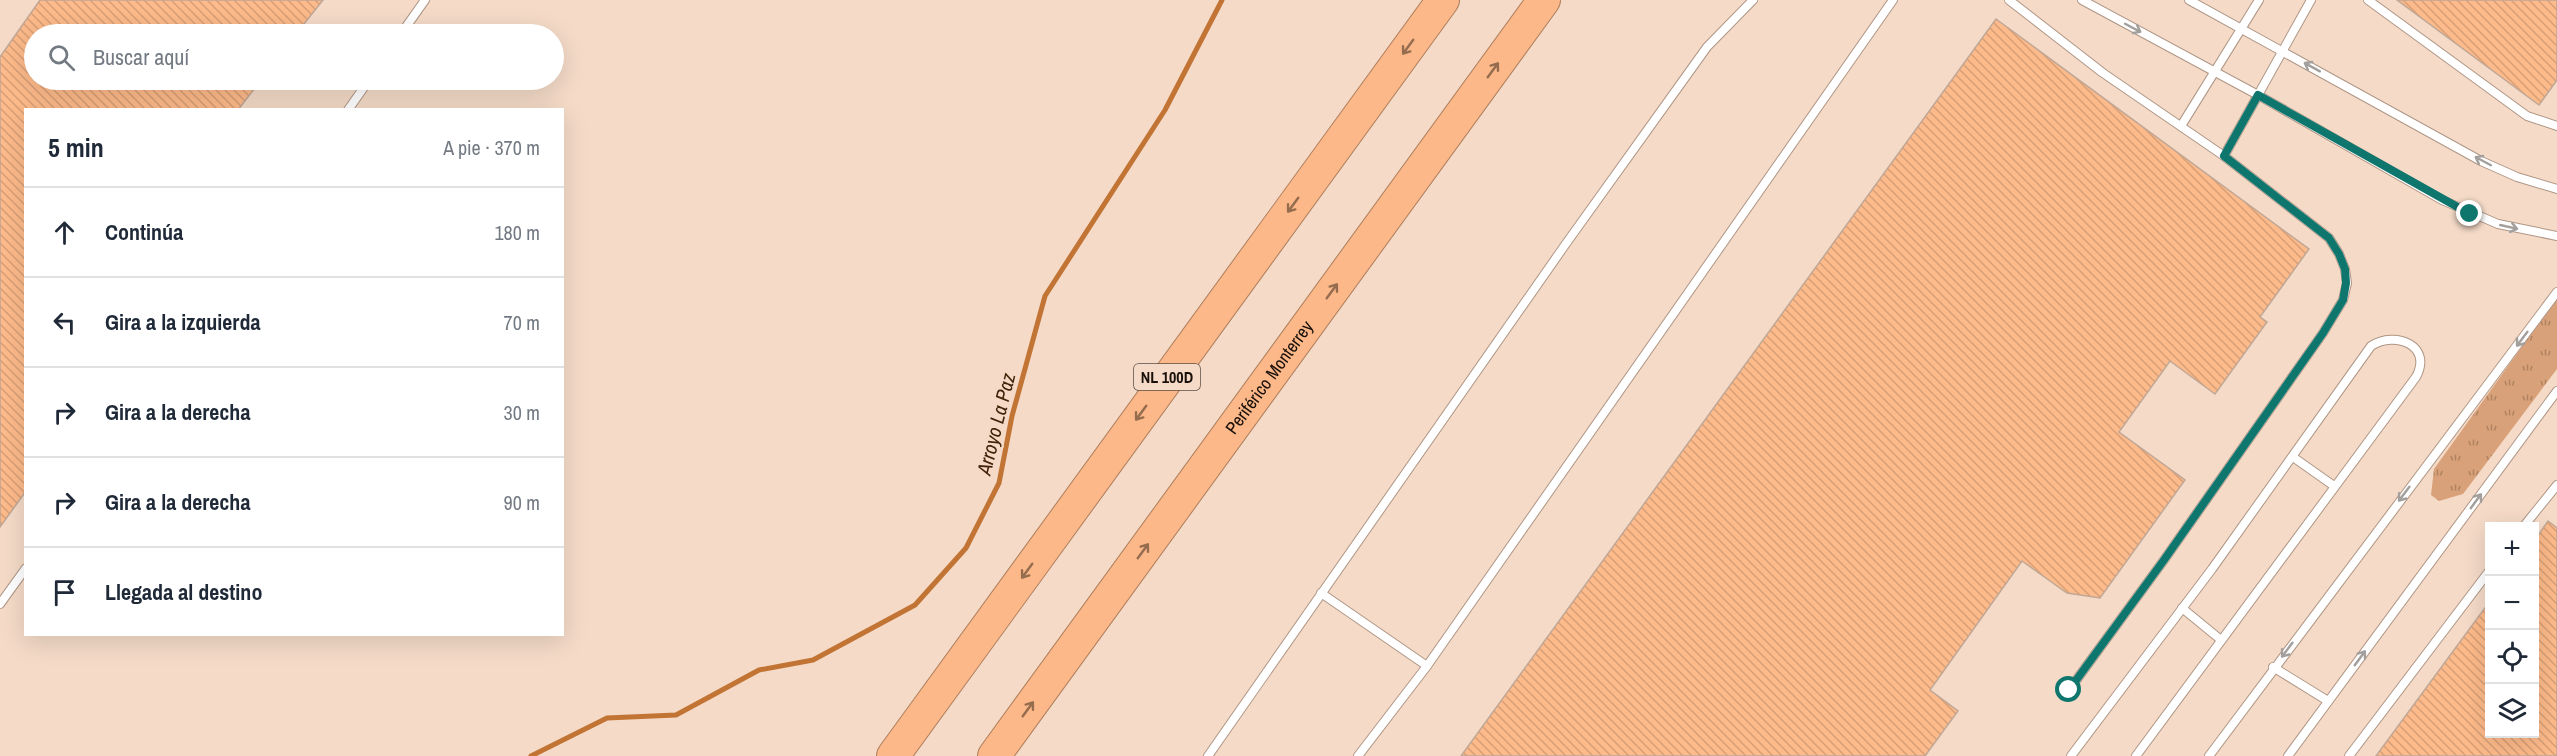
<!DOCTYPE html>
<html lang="es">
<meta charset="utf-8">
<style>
body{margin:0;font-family:"Archivo Narrow",sans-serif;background:#f6f6f7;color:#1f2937}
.controls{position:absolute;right:18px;bottom:18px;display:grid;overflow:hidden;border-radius:0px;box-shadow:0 6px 24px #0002}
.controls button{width:54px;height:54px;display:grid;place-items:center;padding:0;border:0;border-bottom:2px solid #e0e1e3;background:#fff;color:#1f2937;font:30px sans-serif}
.stop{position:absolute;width:18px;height:18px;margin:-14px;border:4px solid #0f766e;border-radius:50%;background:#fff}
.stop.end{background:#0f766e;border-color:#fff;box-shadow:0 2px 6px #0008}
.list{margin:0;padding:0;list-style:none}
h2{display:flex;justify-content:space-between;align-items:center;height:78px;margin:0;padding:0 24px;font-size:26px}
h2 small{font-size:20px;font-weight:400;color:#747a83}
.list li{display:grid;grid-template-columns:39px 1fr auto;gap:18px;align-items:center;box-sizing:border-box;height:90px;padding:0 24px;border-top:2px solid #e0e1e3}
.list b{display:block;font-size:22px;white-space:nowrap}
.list em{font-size:20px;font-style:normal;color:#747a83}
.icon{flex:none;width:33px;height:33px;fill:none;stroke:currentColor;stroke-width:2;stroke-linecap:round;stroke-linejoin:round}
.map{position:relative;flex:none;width:2557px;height:756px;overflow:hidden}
.search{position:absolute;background:#fff;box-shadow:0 6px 24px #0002;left:24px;top:24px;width:540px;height:66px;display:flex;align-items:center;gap:15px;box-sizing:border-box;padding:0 21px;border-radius:33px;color:#747a83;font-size:22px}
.panel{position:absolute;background:#fff;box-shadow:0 6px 24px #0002;left:24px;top:108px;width:540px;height:528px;border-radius:0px}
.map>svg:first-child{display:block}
.grass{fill:url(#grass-tufts)}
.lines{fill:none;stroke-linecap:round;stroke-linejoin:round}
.stream{stroke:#c27435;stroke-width:5}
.building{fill:url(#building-back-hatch);stroke:#c0a796;stroke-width:1.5}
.lane-casing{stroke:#af9685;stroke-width:10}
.highway-casing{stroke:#ad7d5c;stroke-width:34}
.lane{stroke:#fff;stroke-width:8}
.highway{stroke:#fcb888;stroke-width:32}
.oneway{stroke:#a39f9d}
.oneway2{stroke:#966c4f}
.route{stroke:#0f766e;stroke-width:8}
.labels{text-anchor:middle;stroke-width:4.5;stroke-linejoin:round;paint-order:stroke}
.shield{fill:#f4dac7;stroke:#5b4d43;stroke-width:1.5}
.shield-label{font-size:16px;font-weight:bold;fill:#19100a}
.street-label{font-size:18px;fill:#19100a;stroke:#f4dac7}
.water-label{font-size:20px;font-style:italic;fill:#432309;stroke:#f4dac7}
</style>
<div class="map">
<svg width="2557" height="756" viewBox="0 0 2557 756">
<defs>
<pattern id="grass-tufts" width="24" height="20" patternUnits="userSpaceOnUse" patternTransform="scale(1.5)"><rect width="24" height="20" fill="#d9a179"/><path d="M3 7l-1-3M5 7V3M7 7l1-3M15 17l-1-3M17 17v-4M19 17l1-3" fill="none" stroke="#af8261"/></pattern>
<pattern id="building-back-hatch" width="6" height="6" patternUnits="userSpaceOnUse" patternTransform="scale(1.5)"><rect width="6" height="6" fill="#fdba8a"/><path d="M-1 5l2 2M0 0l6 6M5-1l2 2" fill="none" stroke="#d89f76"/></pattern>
</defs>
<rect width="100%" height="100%" fill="#f4dac7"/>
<polygon class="grass" points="2557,298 2557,369 2463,494 2439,501 2431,495 2434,469"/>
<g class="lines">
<polyline class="stream" points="531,756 607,718 676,715 759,670 813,660 915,605 966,548 999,483 1012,416 1045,296 1165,110 1222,0"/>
</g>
<g class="building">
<polygon points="40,0 323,0 296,34 34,34 34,80 261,80 238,110 26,110 26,491 0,527 0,57"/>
<polygon points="2397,0 2557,0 2557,80 2539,105"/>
<polygon points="1996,19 2309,249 2260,317 2267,322 2215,394 2170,361 2119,432 2185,480 2100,598 2067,593 2022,561 1930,690 1958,711 1925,756 1461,756"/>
<polygon points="2548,521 2557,528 2557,756 2376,756 2490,601 2490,734 2535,734 2535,540"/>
</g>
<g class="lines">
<g class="lane-casing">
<g id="lane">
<polyline points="2009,0 2103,73 2224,156 2329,238 2339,254 2345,269 2347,283 2343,300 2323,333 2164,560 2069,690"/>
<polyline points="2082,0 2258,95 2442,200 2498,224 2557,236"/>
<polyline points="2189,0 2481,161 2517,177 2557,189"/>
<polyline points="2368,0 2527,116 2557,126"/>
<polyline points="401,34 425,0"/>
<polyline points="348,110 369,80"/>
<polyline points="2181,126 2259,0"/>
<polyline points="2224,156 2311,0"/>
<polyline points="2293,457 2334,486"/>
<polyline points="2524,526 2557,485"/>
<polyline points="1321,593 1427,666"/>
<polyline points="0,604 26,568"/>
<polyline points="2182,608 2221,640"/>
<polyline points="2273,667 2328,701"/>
<polyline points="1208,756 1565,245 1707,47 1753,0"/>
<polyline points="1358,756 1427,666 1893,0"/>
<path d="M2071,756L2212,569L2371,346C2396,330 2433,346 2416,377L2136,756"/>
<polyline points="2209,756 2557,292"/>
<polyline points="2288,756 2557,391"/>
<polyline points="2349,756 2490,570"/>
</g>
</g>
<g class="highway-casing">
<g id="highway">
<polyline points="893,756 1443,0"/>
<path id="s1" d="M994,756L1544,0"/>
</g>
</g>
<use href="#lane" class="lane"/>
<use href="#highway" class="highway"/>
</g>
<defs><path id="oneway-shaft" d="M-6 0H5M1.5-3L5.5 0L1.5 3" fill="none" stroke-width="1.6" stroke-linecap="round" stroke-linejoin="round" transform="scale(1.5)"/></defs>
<g class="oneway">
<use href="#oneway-shaft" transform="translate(2133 28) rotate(28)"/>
<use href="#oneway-shaft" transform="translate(2312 67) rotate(-151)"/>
<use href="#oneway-shaft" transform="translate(2483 161) rotate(-152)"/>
<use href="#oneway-shaft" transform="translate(2509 227) rotate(13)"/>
<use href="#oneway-shaft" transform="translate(2522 339) rotate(127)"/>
<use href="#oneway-shaft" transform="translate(2404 494) rotate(127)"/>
<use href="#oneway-shaft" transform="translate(2476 501) rotate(-54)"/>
<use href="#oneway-shaft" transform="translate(2287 650) rotate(127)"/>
<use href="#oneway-shaft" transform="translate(2360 658) rotate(-54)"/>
</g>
<g class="oneway2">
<use href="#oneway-shaft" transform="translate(1408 47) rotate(126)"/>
<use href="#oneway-shaft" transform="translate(1493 70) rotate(-54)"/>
<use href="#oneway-shaft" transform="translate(1293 205) rotate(126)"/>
<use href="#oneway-shaft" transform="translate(1332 291) rotate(-54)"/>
<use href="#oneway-shaft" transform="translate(1141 413) rotate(126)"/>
<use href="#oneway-shaft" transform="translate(1143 551) rotate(-54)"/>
<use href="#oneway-shaft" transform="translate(1027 571) rotate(126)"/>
<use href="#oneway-shaft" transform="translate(1028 709) rotate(-54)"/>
</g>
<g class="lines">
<polyline class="route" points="2069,690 2164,560 2323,333 2343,300 2346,283 2345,269 2339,254 2329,238 2224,156 2258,95 2470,214"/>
</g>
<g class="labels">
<rect class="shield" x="1134" y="364" width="66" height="26" rx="4.5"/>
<g class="shield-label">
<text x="1167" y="383">NL 100D</text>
</g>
<g class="street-label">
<text dy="6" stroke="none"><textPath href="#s1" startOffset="468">Periférico Monterrey</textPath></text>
</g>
<g class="water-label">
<text transform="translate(996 424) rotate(-76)" y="7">Arroyo La Paz</text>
</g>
</g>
</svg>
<div class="controls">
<button>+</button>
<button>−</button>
<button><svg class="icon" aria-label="locate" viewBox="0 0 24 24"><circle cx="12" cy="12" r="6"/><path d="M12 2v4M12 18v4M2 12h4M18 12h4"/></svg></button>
<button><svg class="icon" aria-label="layers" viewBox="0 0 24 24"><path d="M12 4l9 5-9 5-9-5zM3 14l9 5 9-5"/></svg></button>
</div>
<div class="stop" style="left:2069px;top:690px"></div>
<div class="stop end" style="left:2470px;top:214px"></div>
<div class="search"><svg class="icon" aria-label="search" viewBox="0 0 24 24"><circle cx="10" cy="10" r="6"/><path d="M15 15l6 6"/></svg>Buscar aquí</div>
<section class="panel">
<h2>5 min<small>A pie · 370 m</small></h2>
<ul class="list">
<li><svg class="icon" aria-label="ahead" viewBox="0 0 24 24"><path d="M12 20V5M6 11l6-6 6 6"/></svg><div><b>Continúa</b></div><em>180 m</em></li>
<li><svg class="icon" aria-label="left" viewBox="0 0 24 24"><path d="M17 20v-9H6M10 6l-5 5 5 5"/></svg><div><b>Gira a la izquierda</b></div><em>70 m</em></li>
<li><svg class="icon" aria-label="right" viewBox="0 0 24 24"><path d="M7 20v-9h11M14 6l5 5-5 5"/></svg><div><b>Gira a la derecha</b></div><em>30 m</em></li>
<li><svg class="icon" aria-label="right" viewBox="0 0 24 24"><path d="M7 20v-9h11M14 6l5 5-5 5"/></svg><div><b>Gira a la derecha</b></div><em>90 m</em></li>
<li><svg class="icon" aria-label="arrive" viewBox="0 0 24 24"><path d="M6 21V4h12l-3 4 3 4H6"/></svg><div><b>Llegada al destino</b></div></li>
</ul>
</section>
</div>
